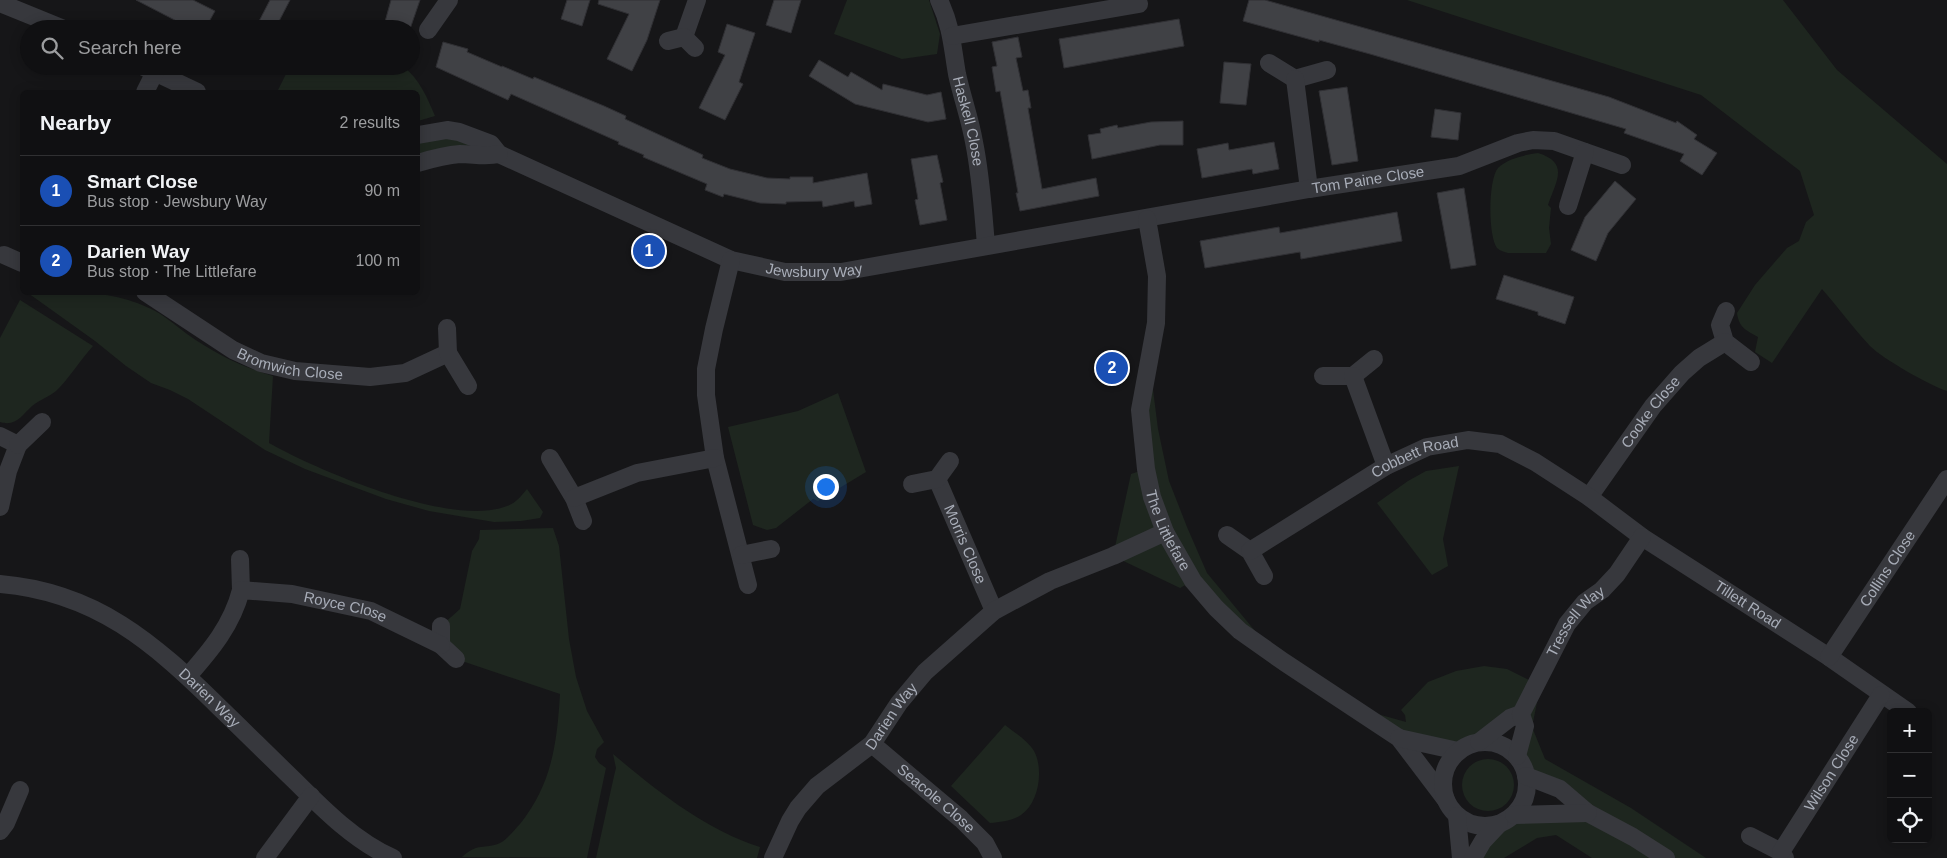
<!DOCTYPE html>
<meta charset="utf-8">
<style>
body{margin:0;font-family:Arial,sans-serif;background:#19191b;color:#f1f3f6}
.controls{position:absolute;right:15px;bottom:15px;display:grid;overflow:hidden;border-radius:8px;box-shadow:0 2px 12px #0003}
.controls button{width:45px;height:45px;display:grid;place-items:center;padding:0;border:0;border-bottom:1px solid #303032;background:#101012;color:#f1f3f6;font:25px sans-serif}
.you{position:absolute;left:825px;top:486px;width:18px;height:18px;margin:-12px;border:4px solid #fff;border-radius:50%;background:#1a73e8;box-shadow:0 0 0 8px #1a73e833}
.badge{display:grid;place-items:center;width:32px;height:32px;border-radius:50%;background:#f2b134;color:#fff;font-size:16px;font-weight:700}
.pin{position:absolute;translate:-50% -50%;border:2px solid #fff;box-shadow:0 1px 5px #0006}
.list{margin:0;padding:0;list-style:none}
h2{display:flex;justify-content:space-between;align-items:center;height:65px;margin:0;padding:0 20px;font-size:21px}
h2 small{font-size:16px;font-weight:400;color:#9c9d9f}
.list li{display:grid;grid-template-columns:32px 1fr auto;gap:15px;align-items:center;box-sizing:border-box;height:70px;padding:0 20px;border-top:1px solid #303032}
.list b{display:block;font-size:19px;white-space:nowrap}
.list p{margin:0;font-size:16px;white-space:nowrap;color:#9c9d9f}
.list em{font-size:16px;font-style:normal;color:#9c9d9f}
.icon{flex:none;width:28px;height:28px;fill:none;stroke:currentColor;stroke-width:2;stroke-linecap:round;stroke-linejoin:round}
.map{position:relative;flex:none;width:1947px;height:858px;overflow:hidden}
.search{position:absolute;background:#101012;box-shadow:0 2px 12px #0003;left:20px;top:20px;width:400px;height:55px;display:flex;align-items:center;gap:12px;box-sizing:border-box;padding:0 18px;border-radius:28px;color:#9c9d9f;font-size:19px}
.panel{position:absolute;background:#101012;box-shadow:0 2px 12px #0003;left:20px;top:90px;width:400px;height:205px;border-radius:8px}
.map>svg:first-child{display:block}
.green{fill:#1e261f}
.building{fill:#404145;stroke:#303034}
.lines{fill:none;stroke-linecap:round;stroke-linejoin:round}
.minor{stroke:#37383d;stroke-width:18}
.labels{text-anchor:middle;stroke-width:4;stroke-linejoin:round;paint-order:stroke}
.street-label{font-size:15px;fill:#a8adb8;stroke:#111113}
</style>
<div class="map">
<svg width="1947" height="858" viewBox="0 0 1947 858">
<rect width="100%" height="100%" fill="#161618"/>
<g class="green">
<polygon points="847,0 929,0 940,34 937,54 902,59 834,34"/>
<path d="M1407,0H1783L1837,70L1947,164V391C1929,385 1883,359 1870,346C1853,328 1838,307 1822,289L1772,363L1755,352L1758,337C1746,330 1739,328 1737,313L1755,285L1787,248L1799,241L1806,222L1814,215L1800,171L1701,95Z"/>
<path d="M290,66H403C420,80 427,97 435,116L418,121V92H277Z"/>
<polygon points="433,132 491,144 418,163 418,135"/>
<path d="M1538,153C1570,163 1556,181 1548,205L1551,208L1549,228L1551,244L1546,253H1508C1505,252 1500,251 1497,248C1488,236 1488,180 1498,168C1508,158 1525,155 1538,153Z"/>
<path d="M28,293C71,292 109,289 149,308C163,314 175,325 187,334C214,353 241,367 273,376L269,443C319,471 452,528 507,506C516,503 521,496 527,489L543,512L540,518L521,521L494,522L429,511L386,499L305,469L265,450L188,399L170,390L151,383L126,366L95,341Z"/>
<path d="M20,300L93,346C81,359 68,380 56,391C49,397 39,400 32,406C22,415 16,427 0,422V338Z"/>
<polygon points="1149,358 1158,429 1169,481 1187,527 1207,573 1260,637 1193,581 1180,588 1113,556 1131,474 1146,469"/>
<polygon points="838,393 866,472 818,501 813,499 776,528 767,530 753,525 728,427 798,411"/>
<polygon points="1459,466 1443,539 1448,566 1432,575 1377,503 1408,481 1426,471"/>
<path d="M553,528L559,546L569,639L576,677L587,711L604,742L597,749L595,757L599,763L606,768L587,858L462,857C478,842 484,850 500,843C508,839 514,830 520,824C552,784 557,743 560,694L456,659L441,626L460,609L472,551L479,539L480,530Z"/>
<polygon points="1484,666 1507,669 1537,684 1540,688 1532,727 1545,759 1631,808 1706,858 1592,858 1556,835 1537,838 1504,858 1473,858 1499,824 1514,815 1587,813 1526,776 1517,756 1521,714 1458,751 1399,738 1349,706 1406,722 1405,715 1401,710 1428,682 1456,671"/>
<path d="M1005,725C1014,732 1028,741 1034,751C1044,769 1039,803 1021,815C1012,821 1000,822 990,823L951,786Z"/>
<path d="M613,754C657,791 704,829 760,847L757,858H596L614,776L616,768Z"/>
<circle cx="1488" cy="785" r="26"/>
</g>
<g class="building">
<polygon points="136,0 193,0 215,11 205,29 192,29"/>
<polygon points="270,0 290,0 275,29 255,29"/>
<polygon points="391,0 420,0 410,29 383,29"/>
<polygon points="567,0 590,0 582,26 561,19"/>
<polygon points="599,0 660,0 647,40 632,71 607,59 629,14 598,4"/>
<polygon points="774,0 801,0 791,33 766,25"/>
<polygon points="1249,0 1265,0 1609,97 1676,123 1677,121 1697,135 1694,139 1717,153 1702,175 1680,161 1684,154 1624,133 1626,129 1370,54 1319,40 1319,42 1243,21"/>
<polygon points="1179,19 1184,46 1064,68 1059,39"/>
<polygon points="727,24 755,33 739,82 743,84 725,120 699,108 725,55 718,52"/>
<polygon points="1018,37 1022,57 1016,58 1023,91 1028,90 1031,108 1028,108 1042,189 1096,178 1099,196 1020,211 1016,193 1018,193 1000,91 996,92 992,67 997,66 992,42"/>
<polygon points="443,42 468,49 467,52 502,67 502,66 533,79 534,77 604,106 626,116 625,119 703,155 702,158 730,169 767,178 790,179 790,177 813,177 813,183 867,173 872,204 855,207 854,201 823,207 822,201 786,202 786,204 760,203 724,194 723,197 705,190 707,184 643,157 644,155 618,144 619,142 511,94 508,100 436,67"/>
<polygon points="819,60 848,77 851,72 882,90 883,84 927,95 941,92 946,119 928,122 855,104 809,76"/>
<polygon points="1224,62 1251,64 1246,105 1220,103"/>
<polygon points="1347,87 1358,161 1332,165 1319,91"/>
<polygon points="1435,109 1461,113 1458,140 1431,137"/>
<polygon points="1183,121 1183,145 1160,145 1092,159 1088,135 1101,133 1100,129 1117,125 1118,128 1151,122"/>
<polygon points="1274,142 1279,169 1253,174 1252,169 1202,178 1197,149 1228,143 1229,150"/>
<polygon points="937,155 943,182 940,183 947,220 920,225 915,200 918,199 911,159"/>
<polygon points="1615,181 1636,199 1608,233 1596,261 1571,250 1585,217"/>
<polygon points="1464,188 1476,265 1451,269 1437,193"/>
<polygon points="1397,212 1402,241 1301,259 1300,252 1205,268 1200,241 1279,227 1280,233"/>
<polygon points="1504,275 1574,297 1565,324 1538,315 1538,312 1496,299"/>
</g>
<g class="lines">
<g class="minor">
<path id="s1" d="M939,0C952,28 952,45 957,74C962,97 970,119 974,142C981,176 983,211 986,245"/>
<polyline points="0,3 64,29"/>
<polyline points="428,30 449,0"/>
<polyline points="952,36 1139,4"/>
<polyline points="684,37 697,0"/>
<polyline points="668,41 684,37 695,48"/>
<polyline points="1269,63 1295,79 1327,70"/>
<polyline points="142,66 197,92"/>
<polyline points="1295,79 1309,189"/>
<polyline points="145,92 155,72"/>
<path id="s2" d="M418,135L447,130L459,132L491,144L499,154L731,260L785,272H841L1309,189L1459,166L1518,143L1533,140L1554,141L1622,165"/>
<path d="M418,163C431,159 445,155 460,154C474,154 485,157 499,154"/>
<polyline points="1568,206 1585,152"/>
<path id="s3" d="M1147,219L1157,276L1156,323L1140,410L1146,469L1152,497L1165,532L1193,581L1216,608L1240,631L1284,662L1399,738L1446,800"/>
<polyline points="4,255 22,263"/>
<polyline points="731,260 714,329 706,369 706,395 715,458 748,585"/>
<path id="s4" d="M145,292L233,350L261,363L295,371L370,377L405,373L448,353"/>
<polyline points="1726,311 1720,325 1725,342 1751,362"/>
<polyline points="447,328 448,353 468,386"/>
<polyline points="1323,376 1353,376 1374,359"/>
<polyline points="1353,376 1386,466"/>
<polyline points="0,436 18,445 8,471 0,507"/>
<polyline points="18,445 42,422"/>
<polyline points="550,458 574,498 583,521"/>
<path id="s5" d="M937,479L994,611"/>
<polyline points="912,484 937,479 950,461"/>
<path id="s6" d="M1589,497L1653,406L1682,373L1699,358L1725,342"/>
<polyline points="574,498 637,473 715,458"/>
<polyline points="1227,535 1250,551 1264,576"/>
<path id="s7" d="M1250,551L1386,466L1427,447L1468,440L1500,444L1535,462L1589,497L1642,537L1829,657L1908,712"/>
<polyline points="741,555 771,549"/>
<polyline points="240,559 241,590"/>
<path id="s8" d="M0,584C96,592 154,643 219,707C245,732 270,757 295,781C324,810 356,842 393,858"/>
<polyline points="441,626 441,645 456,659"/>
<path id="s9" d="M1829,657L1947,479"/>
<path id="s10" d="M188,676C211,650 232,625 241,590L292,594L371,611L441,645"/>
<polyline points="1399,738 1458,751"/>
<circle cx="1485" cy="784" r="42"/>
<polyline points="1479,742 1510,718 1521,714"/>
<path id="s11" d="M872,744L961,819L985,843L993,858"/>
<path id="s12" d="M1517,756L1525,726L1521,714L1567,624L1585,602L1602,590L1617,574L1642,537"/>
<polyline points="1526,776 1560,789 1588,813 1633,837 1666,858"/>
<polyline points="1514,815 1588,813"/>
<polyline points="1457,816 1461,858"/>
<polyline points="0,831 6,823 20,790"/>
<polyline points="1750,836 1781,852 1785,858"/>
<path id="s13" d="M1781,852L1881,695"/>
<polyline points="265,858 311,796"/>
<path id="s14" d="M773,858L790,821L798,808L817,786L872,744L899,703L925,672L994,611L1050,581L1113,556L1165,532"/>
<polyline points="1473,858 1483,841 1499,824"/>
</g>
</g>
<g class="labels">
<g class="street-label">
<text dy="5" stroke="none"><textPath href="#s1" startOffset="125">Haskell Close</textPath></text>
<text dy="5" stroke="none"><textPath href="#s2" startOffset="990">Tom Paine Close</textPath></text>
<text dy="5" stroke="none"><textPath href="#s2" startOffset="428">Jewsbury Way</textPath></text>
<text dy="5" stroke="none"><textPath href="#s4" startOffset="165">Bromwich Close</textPath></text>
<text dy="5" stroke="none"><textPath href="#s6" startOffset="105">Cooke Close</textPath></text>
<text dy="5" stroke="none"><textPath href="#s7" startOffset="191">Cobbett Road</textPath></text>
<text dy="5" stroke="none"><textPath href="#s3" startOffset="318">The Littlefare</textPath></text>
<text dy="5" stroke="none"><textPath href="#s5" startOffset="71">Morris Close</textPath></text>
<text dy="5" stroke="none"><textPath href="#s9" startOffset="106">Collins Close</textPath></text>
<text dy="5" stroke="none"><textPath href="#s7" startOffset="575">Tillett Road</textPath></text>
<text dy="5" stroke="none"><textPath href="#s10" startOffset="208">Royce Close</textPath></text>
<text dy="5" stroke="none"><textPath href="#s12" startOffset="152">Tressell Way</textPath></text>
<text dy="5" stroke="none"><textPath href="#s8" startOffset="244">Darien Way</textPath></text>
<text dy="5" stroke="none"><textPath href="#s14" startOffset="188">Darien Way</textPath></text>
<text dy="5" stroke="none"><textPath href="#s13" startOffset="94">Wilson Close</textPath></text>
<text dy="5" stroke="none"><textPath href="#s11" startOffset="84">Seacole Close</textPath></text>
</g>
</g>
</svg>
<div class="controls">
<button>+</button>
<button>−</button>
<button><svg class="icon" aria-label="locate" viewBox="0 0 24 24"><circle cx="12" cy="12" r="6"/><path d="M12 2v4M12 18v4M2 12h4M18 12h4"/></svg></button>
</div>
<div class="you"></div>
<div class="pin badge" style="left:649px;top:251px;background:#1a4fb4">1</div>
<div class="pin badge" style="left:1112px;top:368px;background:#1a4fb4">2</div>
<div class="search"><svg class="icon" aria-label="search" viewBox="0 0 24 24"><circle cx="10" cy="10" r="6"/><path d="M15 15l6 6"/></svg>Search here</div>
<section class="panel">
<h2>Nearby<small>2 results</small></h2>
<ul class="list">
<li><span class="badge" style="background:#1a4fb4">1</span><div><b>Smart Close</b><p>Bus stop · Jewsbury Way</p></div><em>90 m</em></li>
<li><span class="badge" style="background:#1a4fb4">2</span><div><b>Darien Way</b><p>Bus stop · The Littlefare</p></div><em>100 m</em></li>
</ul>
</section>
</div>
